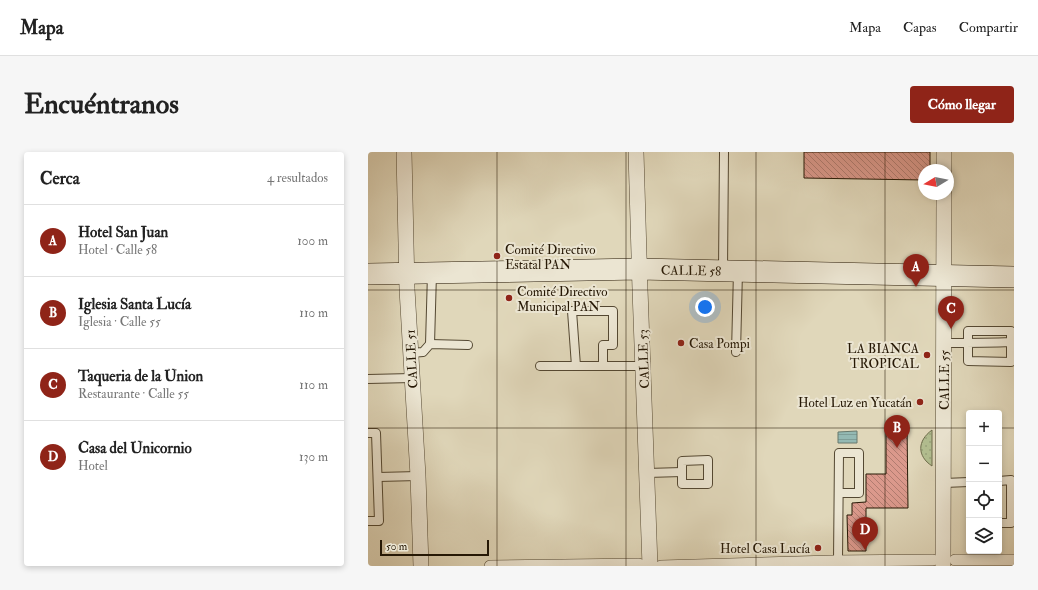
<!DOCTYPE html>
<html lang="es">
<meta charset="utf-8">
<style>
body{margin:0;font-family:"IM FELL Double Pica",serif;background:#f6f6f6;color:#222}
.controls{position:absolute;right:12px;bottom:12px;display:grid;overflow:hidden;border-radius:4px;box-shadow:0 2px 6px #0003}
.controls button{width:36px;height:36px;display:grid;place-items:center;padding:0;border:0;border-bottom:1px solid #e0e0e0;background:#fff;color:#222;font:20px sans-serif}
.compass{position:absolute;left:550px;top:12px;width:36px;height:36px;border-radius:50%;background:#fff;box-shadow:0 2px 6px #0003;rotate:260deg}
.scale{position:absolute;left:12px;bottom:10px;width:109px;box-sizing:border-box;padding-left:4px;border:2px solid #261805;border-top:0;font-size:11px;line-height:14px;white-space:nowrap;color:#261805;-webkit-text-stroke:3px #ebe5d2;paint-order:stroke}
.you{position:absolute;left:337px;top:155px;width:14px;height:14px;margin:-10px;border:3px solid #fff;border-radius:50%;background:#1a73e8;box-shadow:0 0 0 6px #1a73e833}
.badge{display:grid;place-items:center;width:26px;height:26px;border-radius:50%;background:#8f2418;color:#fff;font-size:13px;font-weight:700}
.pin{position:absolute;translate:-50% -33px;filter:drop-shadow(0 1px 2px #0008)}
.pin::after{content:'';position:absolute;top:21px;width:14px;height:12px;background:inherit;clip-path:polygon(0 0,100% 0,50% 100%)}
.list{margin:0;padding:0;list-style:none}
h2{display:flex;justify-content:space-between;align-items:center;height:52px;margin:0;padding:0 16px;font-size:17px}
h2 small{font-size:13px;font-weight:400;color:#767676}
.list li{display:grid;grid-template-columns:26px 1fr auto;gap:12px;align-items:center;box-sizing:border-box;height:72px;padding:0 16px;border-top:1px solid #e0e0e0}
.list b{display:block;font-size:15px;white-space:nowrap}
.list p{margin:0;font-size:13px;white-space:nowrap;color:#767676}
.list em{font-size:13px;font-style:normal;color:#767676}
.icon{flex:none;width:22px;height:22px;fill:none;stroke:currentColor;stroke-width:2;stroke-linecap:round;stroke-linejoin:round}
.map{position:relative;flex:none;width:646px;height:414px;overflow:hidden;border-radius:4px}
header{display:flex;align-items:center;gap:24px;box-sizing:border-box;height:56px;padding:0 20px;background:#fff;border-bottom:1px solid #e0e0e0}
header strong{font-size:19px}
nav{display:flex;gap:22px;margin-inline-start:auto;font-size:14px}
.intro{display:flex;align-items:center;justify-content:space-between;box-sizing:border-box;height:96px;padding:0 24px}
h1{margin:0;font-size:28px}
.button{padding:10px 18px;border-radius:4px;background:#8f2418;color:#fff;font-size:14px;font-weight:700}
main{display:flex;gap:24px;padding:0 24px}
aside{flex:1;background:#fff;border-radius:4px;box-shadow:0 2px 6px #0003}
.map>svg:first-child{display:block}
.grass{fill:url(#grass-dots);stroke:#6c6b4a}
.water{fill:url(#water-rules);stroke:#68796d}
.building{fill:url(#building-back-hatch);stroke:#261805}
.lines{fill:none;stroke-linecap:round;stroke-linejoin:round}
.service-casing{stroke:#544832;stroke-width:10}
.pedestrian-casing{stroke:#544832;stroke-width:12}
.minor-casing{stroke:#544832;stroke-width:16}
.secondary-casing{stroke:#261805;stroke-width:22}
.service{stroke:#ebe5d2;stroke-width:8}
.pedestrian{stroke:#ebe5d2;stroke-width:11}
.minor{stroke:#ebe5d2;stroke-width:15}
.secondary{stroke:#ebe5d2;stroke-width:21}
.grid{fill:none;stroke:#261805;stroke-width:1;stroke-opacity:0.55}
.poi-dot{fill:#8f2418;stroke:#ebe5d2;stroke-width:1.5}
.labels{text-anchor:middle;stroke-width:4;stroke-linejoin:round;paint-order:stroke}
.poi-label{font-size:13px;fill:#261805;stroke:#ebe5d2;text-anchor:start}
.street-label{font-size:13px;fill:#261805;stroke:#ebe5d2}
</style>
<header>
<strong>Mapa</strong>
<nav><a>Mapa</a><a>Capas</a><a>Compartir</a></nav>
</header>
<div class="intro"><h1>Encuéntranos</h1><a class="button">Cómo llegar</a></div>
<main>
<aside>
<h2>Cerca<small>4 resultados</small></h2>
<ul class="list">
<li><span class="badge">A</span><div><b>Hotel San Juan</b><p>Hotel · Calle 58</p></div><em>100 m</em></li>
<li><span class="badge">B</span><div><b>Iglesia Santa Lucía</b><p>Iglesia · Calle 55</p></div><em>110 m</em></li>
<li><span class="badge">C</span><div><b>Taqueria de la Union</b><p>Restaurante · Calle 55</p></div><em>110 m</em></li>
<li><span class="badge">D</span><div><b>Casa del Unicornio</b><p>Hotel</p></div><em>130 m</em></li>
</ul>
</aside>
<div class="map">
<svg width="646" height="414" viewBox="0 0 646 414">
<defs>
<pattern id="grass-dots" width="8" height="8" patternUnits="userSpaceOnUse"><rect width="8" height="8" fill="#b2be90"/><path d="M2 2h.1M6 6h.1" fill="none" stroke="#99a37b" stroke-width="1.8" stroke-linecap="round"/></pattern>
<pattern id="water-rules" width="6" height="5" patternUnits="userSpaceOnUse"><rect width="6" height="5" fill="#94b9b3"/><path d="M0 2.5h6" fill="none" stroke="#7f9e98"/></pattern>
<pattern id="building-back-hatch" width="6" height="6" patternUnits="userSpaceOnUse"><rect width="6" height="6" fill="#db998c"/><path d="M-1 5l2 2M0 0l6 6M5-1l2 2" fill="none" stroke="#b17c70"/></pattern>
</defs>
<rect width="100%" height="100%" fill="#e0d7ba"/>
<filter id="stains"><feTurbulence type="fractalNoise" baseFrequency=".005" numOctaves="4"/><feColorMatrix values="0 0 0 0 .2 0 0 0 0 .09 0 0 0 0 .02 0 0 0 .5 -.17"/></filter>
<radialGradient id="worn" r=".72"><stop offset=".6" stop-color="#630" stop-opacity="0"/><stop offset="1" stop-color="#630" stop-opacity=".3"/></radialGradient>
<path class="grass" d="M564,278V314C549,304 549,289 564,278Z"/>
<polygon class="water" points="489,279 489,291 470,291 470,280"/>
<g class="building">
<polygon points="436,0 562,0 562,18 556,18 556,28 436,26"/>
<polygon points="518,272 539,272 540,356 498,356 498,399 480,399 479,363 484,363 484,351 498,350 498,322 518,322"/>
</g>
<g class="lines">
<g class="service-casing">
<g id="service">
<polyline points="355,118 356,0"/>
<path d="M576,191C598,191 621,191 643,190V210L600,209V179H643V190"/>
<polyline points="62,192 64,121"/>
<polyline points="368,200 370,119"/>
<polyline points="43,201 55,200 62,192 100,193"/>
<polyline points="172,214 275,214"/>
<polyline points="208,214 204,159 245,159 245,193 235,193 235,214"/>
<polyline points="0,227 44,226"/>
<polyline points="0,281 8,281 11,369 0,369"/>
<polygon points="340,308 340,332 314,332 314,309"/>
<polyline points="279,321 314,320"/>
<polyline points="10,325 50,324"/>
<polyline points="631,329 643,328 643,371 631,371"/>
<polyline points="576,331 601,330"/>
<polyline points="470,409 471,301 491,301 491,341 471,341"/>
</g>
</g>
<g class="pedestrian-casing">
<g id="pedestrian">
<polyline points="587,408 646,408"/>
<polyline points="122,414 271,412"/>
<polyline points="293,414 464,409 565,408"/>
</g>
</g>
<g class="minor-casing">
<g id="minor">
<polyline points="36,0 39,137 50,324 53,414"/>
<polyline points="268,0 272,137 282,414"/>
<polyline points="576,18 576,0"/>
<polyline points="575,414 576,42"/>
</g>
</g>
<g class="secondary-casing">
<polyline id="secondary" points="0,122 271,117 646,125"/>
</g>
<use href="#service" class="service"/>
<use href="#pedestrian" class="pedestrian"/>
<use href="#minor" class="minor"/>
<use href="#secondary" class="secondary"/>
</g>
<path class="grid" d="M129,0V414M258,0V414M388,0V414M517,0V414M0,138H646M0,276H601M631,276H646"/>
<g class="poi-dot">
<circle cx="129" cy="104" r="4"/>
<circle cx="141" cy="146" r="4"/>
<circle cx="313" cy="191" r="4"/>
<circle cx="559" cy="203" r="4"/>
<circle cx="552" cy="250" r="4"/>
<circle cx="450" cy="396" r="4"/>
</g>
<g class="labels">
<g class="poi-label">
<text x="137" y="102">Comité Directivo<tspan x="137" dy="15">Estatal PAN</tspan></text>
<text x="149" y="144">Comité Directivo<tspan x="149" dy="15">Municipal PAN</tspan></text>
<text x="321" y="196">Casa Pompi</text>
<text x="551" y="201" text-anchor="end">LA BIANCA<tspan x="551" dy="15">TROPICAL</tspan></text>
<text x="544" y="255" text-anchor="end">Hotel Luz en Yucatán</text>
<text x="442" y="401" text-anchor="end">Hotel Casa Lucía</text>
</g>
<g class="street-label">
<text transform="translate(323 118) rotate(1)" y="5">CALLE 58</text>
<text transform="translate(43 207) rotate(-93)" y="5">CALLE 51</text>
<text transform="translate(275 207) rotate(-92)" y="5">CALLE 53</text>
<text transform="translate(576 228) rotate(-90)" y="5">CALLE 55</text>
</g>
</g>
<rect width="100%" height="100%" filter="url(#stains)"/>
<rect width="100%" height="100%" fill="url(#worn)"/>
</svg>
<div class="controls">
<button>+</button>
<button>−</button>
<button><svg class="icon" aria-label="locate" viewBox="0 0 24 24"><circle cx="12" cy="12" r="6"/><path d="M12 2v4M12 18v4M2 12h4M18 12h4"/></svg></button>
<button><svg class="icon" aria-label="layers" viewBox="0 0 24 24"><path d="M12 4l9 5-9 5-9-5zM3 14l9 5 9-5"/></svg></button>
</div>
<svg class="compass" viewBox="-18 -18 36 36"><path d="M0-13l5 13h-10z" fill="#e53935"/><path d="M0 13l5-13h-10z" fill="#767676"/></svg>
<div class="scale">50 m</div>
<div class="you"></div>
<div class="pin badge" style="left:548px;top:135px">A</div>
<div class="pin badge" style="left:529px;top:296px">B</div>
<div class="pin badge" style="left:583px;top:177px">C</div>
<div class="pin badge" style="left:497px;top:398px">D</div>
</div>
</main>
